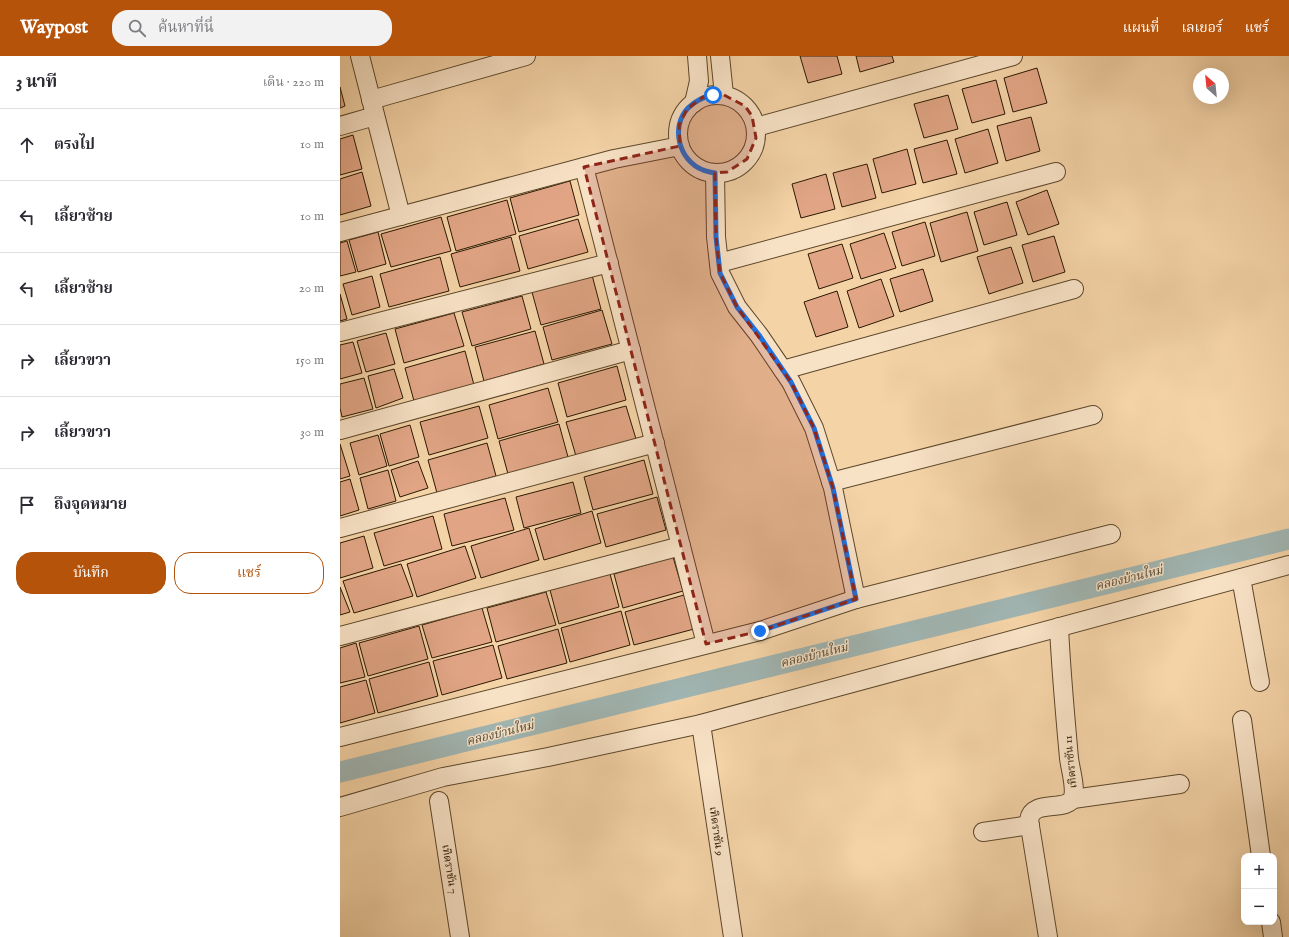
<!DOCTYPE html>
<html lang="th">
<meta charset="utf-8">
<style>
body{margin:0;font-family:"IM FELL English","Noto Serif Thai",serif;background:#f2f2f3;color:#2b2b33}
.controls{position:absolute;right:12px;bottom:12px;display:grid;overflow:hidden;border-radius:8px;box-shadow:0 4px 16px #0002}
.controls button{width:36px;height:36px;display:grid;place-items:center;padding:0;border:0;border-bottom:1px solid #e1e1e2;background:#fff;color:#2b2b33;font:20px sans-serif}
.compass{position:absolute;left:853px;top:12px;width:36px;height:36px;border-radius:50%;background:#fff;box-shadow:0 4px 16px #0002;rotate:333deg}
.stop{position:absolute;width:12px;height:12px;margin:-9px;border:3px solid #1a73e8;border-radius:50%;background:#fff}
.stop.end{background:#1a73e8;border-color:#fff;box-shadow:0 1px 4px #0008}
.list{margin:0;padding:0;list-style:none}
h2{display:flex;justify-content:space-between;align-items:center;height:52px;margin:0;padding:0 16px;font-size:17px}
h2 small{font-size:13px;font-weight:400;color:#7c7c81}
.list li{display:grid;grid-template-columns:26px 1fr auto;gap:12px;align-items:center;box-sizing:border-box;height:72px;padding:0 16px;border-top:1px solid #e1e1e2}
.list b{display:block;font-size:15px;white-space:nowrap}
.list em{font-size:13px;font-style:normal;color:#7c7c81}
.actions{display:flex;gap:8px;padding:12px 16px}
.actions a{flex:1;padding:9px 0;border:1px solid #b45309;border-radius:16px;text-align:center;font-size:14px;color:#b45309}
.actions .main{background:#b45309;color:#fff}
.icon{flex:none;width:22px;height:22px;fill:none;stroke:currentColor;stroke-width:2;stroke-linecap:round;stroke-linejoin:round}
.map{position:relative;flex:none;width:949px;height:881px;overflow:hidden}
header{display:flex;align-items:center;gap:24px;box-sizing:border-box;height:56px;padding:0 20px;background:#b45309;color:#fff}
header strong{font-size:19px}
nav{display:flex;gap:22px;margin-inline-start:auto;font-size:14px}
.search{width:280px;height:36px;background:#f2f2f3;display:flex;align-items:center;gap:10px;box-sizing:border-box;padding:0 14px;border-radius:16px;color:#7c7c81;font-size:15px}
main{display:flex}
aside{flex:1;background:#fff}
.map>svg:first-child{display:block}
.lines{fill:none;stroke-linecap:round;stroke-linejoin:round}
.canal{stroke:#a0b5b2;stroke-width:21}
.building{fill:#e1a585;stroke:#2b1801}
.minor-casing{stroke:#5d472a;stroke-width:20}
.minor{stroke:#f8e2c6;stroke-width:18}
.route{stroke:#1a73e8;stroke-width:5}
.marked{fill:#8f2418;fill-opacity:0.2;stroke:#8f2418;stroke-width:3;stroke-dasharray:8 5;stroke-linejoin:round}
.labels{text-anchor:middle;stroke-width:3;stroke-linejoin:round;paint-order:stroke}
.street-label{font-size:11px;fill:#2b1801;stroke:#f8e2c6}
.water-label{font-size:12px;font-style:italic;fill:#4e4736;stroke:#f8e2c6}
</style>
<header>
<strong>Waypost</strong>
<div class="search"><svg class="icon" aria-label="search" viewBox="0 0 24 24"><circle cx="10" cy="10" r="6"/><path d="M15 15l6 6"/></svg>ค้นหาที่นี่</div>
<nav><a>แผนที่</a><a>เลเยอร์</a><a>แชร์</a></nav>
</header>
<main>
<aside>
<h2>3 นาที<small>เดิน · 220 m</small></h2>
<ul class="list">
<li><svg class="icon" aria-label="ahead" viewBox="0 0 24 24"><path d="M12 20V5M6 11l6-6 6 6"/></svg><div><b>ตรงไป</b></div><em>10 m</em></li>
<li><svg class="icon" aria-label="left" viewBox="0 0 24 24"><path d="M17 20v-9H6M10 6l-5 5 5 5"/></svg><div><b>เลี้ยวซ้าย</b></div><em>10 m</em></li>
<li><svg class="icon" aria-label="left" viewBox="0 0 24 24"><path d="M17 20v-9H6M10 6l-5 5 5 5"/></svg><div><b>เลี้ยวซ้าย</b></div><em>20 m</em></li>
<li><svg class="icon" aria-label="right" viewBox="0 0 24 24"><path d="M7 20v-9h11M14 6l5 5-5 5"/></svg><div><b>เลี้ยวขวา</b></div><em>150 m</em></li>
<li><svg class="icon" aria-label="right" viewBox="0 0 24 24"><path d="M7 20v-9h11M14 6l5 5-5 5"/></svg><div><b>เลี้ยวขวา</b></div><em>30 m</em></li>
<li><svg class="icon" aria-label="arrive" viewBox="0 0 24 24"><path d="M6 21V4h12l-3 4 3 4H6"/></svg><div><b>ถึงจุดหมาย</b></div></li>
</ul>
<div class="actions"><a class="main">บันทึก</a><a>แชร์</a></div>
</aside>
<div class="map">
<svg width="949" height="881" viewBox="0 0 949 881">
<rect width="100%" height="100%" fill="#f4d3a7"/>
<filter id="stains"><feTurbulence type="fractalNoise" baseFrequency=".005" numOctaves="4"/><feColorMatrix values="0 0 0 0 .2 0 0 0 0 .09 0 0 0 0 .02 0 0 0 .5 -.17"/></filter>
<radialGradient id="worn" r=".72"><stop offset=".6" stop-color="#630" stop-opacity="0"/><stop offset="1" stop-color="#630" stop-opacity=".3"/></radialGradient>
<g class="lines">
<polyline class="canal" points="0,716 949,483"/>
</g>
<g class="building">
<polygon points="460,0 497,0 502,18 468,27"/>
<polygon points="516,0 552,0 554,6 520,16"/>
<polygon points="697,12 707,47 673,56 664,22"/>
<polygon points="656,24 665,58 632,67 622,33"/>
<polygon points="0,31 5,50 0,52"/>
<polygon points="608,39 618,73 584,82 574,48"/>
<polygon points="691,61 700,95 666,105 657,70"/>
<polygon points="648,73 658,107 625,117 615,83"/>
<polygon points="13,79 22,113 0,119 0,83"/>
<polygon points="607,84 617,118 583,127 574,93"/>
<polygon points="567,93 576,128 542,137 533,103"/>
<polygon points="527,108 536,142 502,151 493,117"/>
<polygon points="22,116 31,150 0,159 0,123"/>
<polygon points="486,118 495,153 461,162 452,128"/>
<polygon points="230,125 239,159 179,176 170,142"/>
<polygon points="707,134 719,168 688,179 676,146"/>
<polygon points="167,144 176,178 116,195 107,161"/>
<polygon points="667,146 677,179 644,189 634,156"/>
<polygon points="627,156 638,195 601,206 590,167"/>
<polygon points="101,161 111,195 51,211 41,178"/>
<polygon points="238,163 248,196 188,213 179,180"/>
<polygon points="585,166 595,200 562,210 552,176"/>
<polygon points="38,176 46,208 18,216 9,184"/>
<polygon points="544,177 556,212 521,223 510,188"/>
<polygon points="714,180 725,216 693,226 682,189"/>
<polygon points="171,181 180,215 120,231 111,198"/>
<polygon points="7,185 16,216 0,220 0,187"/>
<polygon points="502,188 513,222 479,233 468,198"/>
<polygon points="671,191 683,227 649,238 637,201"/>
<polygon points="100,201 109,235 49,251 40,218"/>
<polygon points="583,213 593,245 560,256 550,223"/>
<polygon points="252,219 261,253 201,269 192,236"/>
<polygon points="32,220 40,251 12,259 3,228"/>
<polygon points="541,223 554,260 519,272 507,235"/>
<polygon points="497,235 508,271 476,281 464,246"/>
<polygon points="0,238 7,263 0,265"/>
<polygon points="182,240 191,273 132,290 122,256"/>
<polygon points="262,254 272,288 212,304 203,271"/>
<polygon points="114,257 124,290 64,307 55,273"/>
<polygon points="195,275 204,308 144,325 135,291"/>
<polygon points="46,277 55,308 26,316 17,285"/>
<polygon points="13,286 22,317 0,323 0,289"/>
<polygon points="125,295 134,329 74,345 65,312"/>
<polygon points="277,310 286,344 227,361 218,327"/>
<polygon points="54,313 63,342 36,352 28,320"/>
<polygon points="24,322 33,353 2,361 0,352 0,328"/>
<polygon points="208,332 218,366 158,383 149,349"/>
<polygon points="139,350 148,382 89,399 80,366"/>
<polygon points="286,350 296,383 236,400 226,366"/>
<polygon points="219,368 228,401 168,418 159,385"/>
<polygon points="70,369 79,401 49,410 40,378"/>
<polygon points="38,379 47,410 19,419 10,387"/>
<polygon points="147,387 156,420 97,437 88,404"/>
<polygon points="0,388 10,420 0,423"/>
<polygon points="304,404 313,438 253,454 244,421"/>
<polygon points="78,405 88,432 60,441 51,414"/>
<polygon points="48,414 56,445 28,453 20,422"/>
<polygon points="10,423 19,454 0,460 0,426"/>
<polygon points="233,426 241,457 184,472 176,441"/>
<polygon points="317,441 326,474 266,491 257,458"/>
<polygon points="165,442 174,474 112,490 104,458"/>
<polygon points="252,455 261,487 204,504 195,473"/>
<polygon points="93,460 102,493 44,510 34,477"/>
<polygon points="189,472 199,504 141,522 131,490"/>
<polygon points="24,480 33,512 0,522 0,487"/>
<polygon points="125,490 136,522 77,541 67,508"/>
<polygon points="333,501 343,535 283,552 274,518"/>
<polygon points="61,508 73,540 14,557 3,525"/>
<polygon points="270,518 279,551 219,568 210,534"/>
<polygon points="0,531 10,556 0,559"/>
<polygon points="206,536 216,569 156,586 147,552"/>
<polygon points="344,539 354,573 294,589 285,556"/>
<polygon points="142,552 152,586 92,602 82,569"/>
<polygon points="281,555 290,589 230,606 221,572"/>
<polygon points="79,570 88,603 28,620 19,587"/>
<polygon points="218,573 227,607 167,623 158,590"/>
<polygon points="16,587 25,621 0,627 0,592"/>
<polygon points="153,589 162,622 102,639 93,605"/>
<polygon points="89,606 98,640 38,657 29,623"/>
<polygon points="26,624 35,657 0,667 0,631"/>
</g>
<g class="lines">
<g class="minor-casing">
<g id="minor">
<polyline points="20,0 61,160"/>
<polyline points="380,0 384,39"/>
<circle cx="377" cy="78" r="39"/>
<polyline points="31,44 186,0"/>
<polyline points="354,47 359,25 357,0"/>
<polyline points="0,70 35,60"/>
<polyline points="416,71 673,0"/>
<polyline points="244,111 366,588"/>
<polyline points="375,117 376,181 380,217 397,251 419,279 451,326 474,372 493,432 516,543"/>
<polyline points="0,176 274,103 340,90"/>
<polyline points="379,207 716,116"/>
<polyline points="0,276 269,207"/>
<polyline points="443,314 734,233"/>
<polyline points="0,374 291,294"/>
<polyline points="491,426 753,359"/>
<polyline points="0,472 315,387"/>
<polyline points="901,522 920,626"/>
<polyline points="0,580 341,490"/>
<polyline points="902,664 921,800"/>
<polyline points="361,668 393,881"/>
<polyline points="0,681 420,575 516,543 771,478"/>
<polyline points="733,743 840,728"/>
<polyline points="99,745 120,881"/>
<polyline points="0,751 103,721 208,701 361,668 949,509"/>
<polyline points="643,776 690,769"/>
<polyline points="931,866 933,881"/>
<path d="M708,881L689,764C692,742 728,757 733,741C736,731 730,712 729,702C725,658 721,615 719,571"/>
</g>
</g>
<use href="#minor" class="minor"/>
</g>
<g class="lines">
<path class="route" d="M373,39C363,41 355,45 348,52C330,71 339,105 363,114C367,116 371,116 375,117L376,181L380,217L397,251L419,279L451,326L474,372L493,432L516,543L420,575"/>
</g>
<path class="marked" d="M384,39L405,50L412,60L416,82L407,103L387,116L375,117L376,181L380,217L397,251L451,326L474,372L493,432L516,543L420,575L366,588L244,111L340,90L339,69L347,53L363,41Z"/>
<g class="labels">
<g class="street-label">
<text transform="translate(730 706) rotate(-96)" y="4">เทิดราชัน 11</text>
<text transform="translate(377 775) rotate(82)" y="4">เทิดราชัน 9</text>
<text transform="translate(110 813) rotate(81)" y="4">เทิดราชัน 7</text>
</g>
<g class="water-label">
<text transform="translate(789 522) rotate(-14)" y="4">คลองบ้านใหม่</text>
<text transform="translate(474 599) rotate(-14)" y="4">คลองบ้านใหม่</text>
<text transform="translate(160 677) rotate(-14)" y="4">คลองบ้านใหม่</text>
</g>
</g>
<rect width="100%" height="100%" filter="url(#stains)"/>
<rect width="100%" height="100%" fill="url(#worn)"/>
</svg>
<div class="controls">
<button>+</button>
<button>−</button>
</div>
<svg class="compass" viewBox="-18 -18 36 36"><path d="M0-13l5 13h-10z" fill="#e53935"/><path d="M0 13l5-13h-10z" fill="#7c7c81"/></svg>
<div class="stop" style="left:373px;top:39px"></div>
<div class="stop end" style="left:420px;top:575px"></div>
</div>
</main>
